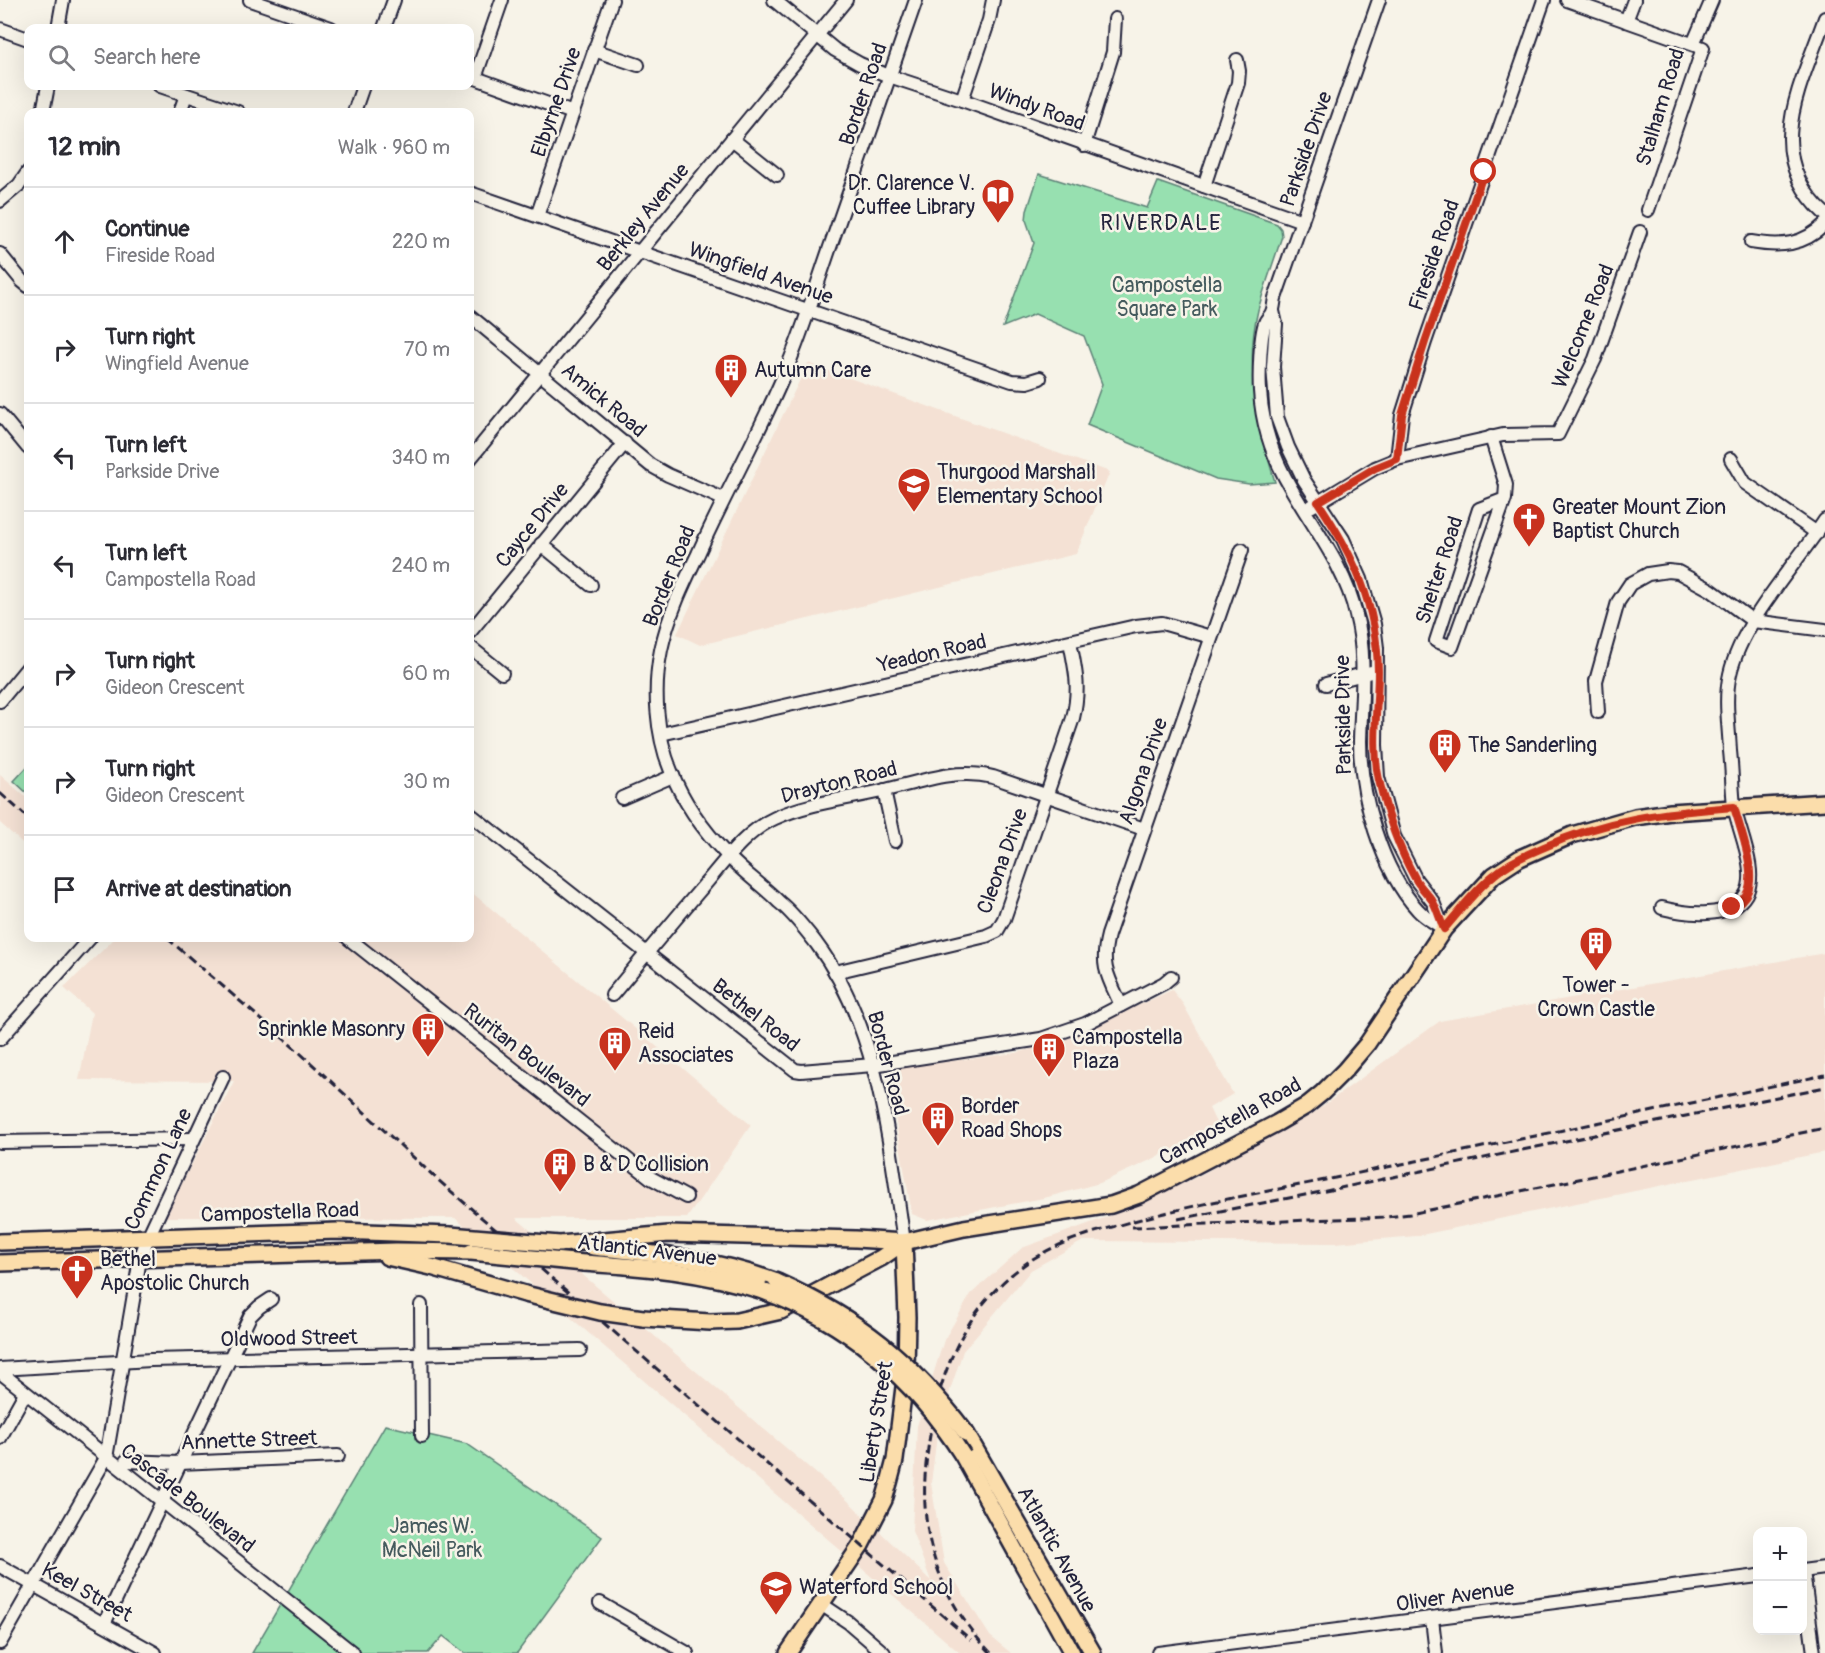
<!DOCTYPE html>
<meta charset="utf-8">
<style>
body{margin:0;font-family:Pangolin,sans-serif;background:#f7f7f7;color:#2b2b33}
.controls{position:absolute;right:18px;bottom:18px;display:grid;overflow:hidden;border-radius:12px;box-shadow:0 6px 24px #0002}
.controls button{width:54px;height:54px;display:grid;place-items:center;padding:0;border:0;border-bottom:2px solid #e1e1e2;background:#fff;color:#2b2b33;font:30px sans-serif}
.stop{position:absolute;width:18px;height:18px;margin:-14px;border:4px solid #c8321e;border-radius:50%;background:#fff}
.stop.end{background:#c8321e;border-color:#fff;box-shadow:0 2px 6px #0008}
.list{margin:0;padding:0;list-style:none}
h2{display:flex;justify-content:space-between;align-items:center;height:78px;margin:0;padding:0 24px;font-size:26px}
h2 small{font-size:20px;font-weight:400;color:#7c7c81}
.list li{display:grid;grid-template-columns:39px 1fr auto;gap:18px;align-items:center;box-sizing:border-box;height:108px;padding:0 24px;border-top:2px solid #e1e1e2}
.list b{display:block;font-size:22px;white-space:nowrap}
.list p{margin:0;font-size:20px;white-space:nowrap;color:#7c7c81}
.list em{font-size:20px;font-style:normal;color:#7c7c81}
.icon{flex:none;width:33px;height:33px;fill:none;stroke:currentColor;stroke-width:2;stroke-linecap:round;stroke-linejoin:round}
.map{position:relative;flex:none;width:1825px;height:1653px;overflow:hidden}
.search{position:absolute;background:#fff;box-shadow:0 6px 24px #0002;left:24px;top:24px;width:450px;height:66px;display:flex;align-items:center;gap:15px;box-sizing:border-box;padding:0 21px;border-radius:12px;color:#7c7c81;font-size:22px}
.panel{position:absolute;background:#fff;box-shadow:0 6px 24px #0002;left:24px;top:108px;width:450px;height:834px;border-radius:12px}
.map>svg:first-child{display:block}
.built{fill:#f4e1d4}
.green{fill:#97e0b0;stroke:#5c8176;stroke-width:1.5}
.lines{fill:none;stroke-linecap:round;stroke-linejoin:round}
.minor-casing{stroke:#22223b;stroke-width:16}
.major-casing{stroke:#22223b;stroke-width:20}
.minor{stroke:#f7f3e8;stroke-width:12}
.major{stroke:#fbddab;stroke-width:15}
.rail{stroke:#22223b;stroke-width:3;stroke-dasharray:9 4.5;stroke-linecap:butt}
.major-bridge-casing{stroke:#22223b;stroke-width:20;stroke-linecap:butt}
.major-bridge{stroke:#fbddab;stroke-width:15}
.route{stroke:#c8321e;stroke-width:8}
.labels{text-anchor:middle;stroke-width:5;stroke-linejoin:round;paint-order:stroke}
.street-label{font-size:21px;fill:#22223b;stroke:#f7f3e8}
.poi-label{font-size:21px;fill:#22223b;stroke:#f7f3e8;text-anchor:start}
.park-label{font-size:21px;fill:#455b5e;stroke:#f7f3e8}
.neighbourhood-label{font-size:22px;letter-spacing:1.5px;fill:#22223b;stroke:#f7f3e8}
</style>
<div class="map">
<svg width="1825" height="1653" viewBox="0 0 1825 1653">
<rect width="100%" height="100%" fill="#f7f3e8"/>
<filter id="ink" filterUnits="userSpaceOnUse"><feTurbulence type="fractalNoise" baseFrequency=".0167" numOctaves="2"/><feDisplacementMap in="SourceGraphic" scale="12" xChannelSelector="R" yChannelSelector="G"/><feConvolveMatrix kernelMatrix="1 2 1 2 8 2 1 2 1" color-interpolation-filters="sRGB"/></filter>
<g filter="url(#ink)">
<g class="built">
<polygon points="808,363 1110,472 1076,554 700,645 677,634"/>
<polygon points="0,775 28,799 28,848 0,823"/>
<polygon points="470,891 751,1125 687,1218 516,1218 846,1499 931,1581 912,1531 917,1426 944,1340 971,1294 1022,1248 1107,1217 1197,1177 1316,1111 1440,1021 1825,953 1825,1152 1416,1236 1335,1243 1083,1241 1031,1270 963,1351 938,1427 931,1483 944,1563 990,1636 1011,1653 960,1653 455,1218 165,1217 234,1081 79,1080 92,1013 64,988 115,938 470,938"/>
<polygon points="1172,990 1183,1004 1233,1094 1209,1108 1219,1129 1100,1183 1044,1198 927,1220 912,1214 889,1083 891,1075 897,1068 1016,1053 1061,1041"/>
</g>
<g class="green">
<path d="M1039,174L1147,208L1158,182L1277,224L1281,229L1282,236C1274,261 1265,285 1258,310C1244,367 1258,427 1275,482L1249,484L1216,479L1087,425L1102,384L1084,336L1035,314L1003,327L1034,243L1026,220L1027,211Z"/>
<polygon points="28,766 28,794 14,781"/>
<polygon points="385,1425 467,1444 602,1537 517,1653 465,1653 443,1636 428,1653 252,1653"/>
</g>
<g class="lines">
<g class="minor-casing">
<g id="minor">
<polyline points="250,0 331,28"/>
<polyline points="774,0 835,50 860,64 889,76 962,100 1302,221"/>
<path d="M1379,0L1275,298C1274,302 1274,308 1272,312C1271,316 1266,319 1265,323C1260,337 1259,376 1260,391C1262,425 1274,460 1292,490C1315,530 1346,569 1356,615C1367,657 1361,698 1360,741C1360,795 1381,870 1418,910C1425,918 1436,923 1444,929"/>
<polyline points="1567,0 1703,48 1648,210"/>
<path d="M1825,18C1801,86 1760,155 1825,214"/>
<polyline points="1626,21 1634,0"/>
<polyline points="58,28 63,0"/>
<polyline points="384,28 394,0"/>
<polyline points="0,29 28,39"/>
<polyline points="1693,44 1712,0"/>
<polyline points="594,50 638,65"/>
<polyline points="470,76 573,113"/>
<polyline points="475,78 502,0"/>
<polyline points="160,86 238,112"/>
<polyline points="962,100 989,20 993,0"/>
<polyline points="43,112 48,86"/>
<polyline points="180,112 186,95"/>
<polyline points="354,112 363,86"/>
<polyline points="732,139 777,175"/>
<polyline points="1084,145 1113,52 1115,19"/>
<polyline points="1204,186 1238,83 1239,71 1237,60"/>
<polyline points="470,193 1012,381 1027,382 1040,378"/>
<polyline points="0,201 19,185 28,172"/>
<polyline points="537,216 612,0"/>
<path d="M1751,242C1780,247 1803,246 1825,224"/>
<polyline points="0,254 22,281 28,286"/>
<polyline points="1273,311 1276,324 1273,367 1277,417 1288,447 1304,480 1343,539 1361,579 1374,624 1377,648 1376,745 1378,777 1394,836 1416,880 1433,902 1443,928"/>
<polyline points="470,316 650,465 668,475 723,499"/>
<polyline points="0,414 28,448"/>
<polyline points="1491,437 1506,485 1505,499 1452,647 1436,641 1479,509 1505,499"/>
<polyline points="470,459 846,0"/>
<polyline points="1397,459 1402,415 1425,342 1544,0"/>
<polyline points="1731,459 1745,483 1817,533"/>
<polyline points="1312,506 1375,468 1397,459 1503,435 1558,434 1595,359 1640,232"/>
<polyline points="541,544 591,585"/>
<polyline points="470,632 625,443"/>
<polyline points="470,647 502,673"/>
<polyline points="1326,684 1371,672"/>
<polyline points="0,701 28,667"/>
<polyline points="1598,712 1596,681 1618,602 1630,584 1648,574 1668,571 1678,572 1711,590 1753,621 1825,630"/>
<polyline points="661,734 1136,626 1162,623 1211,637"/>
<polyline points="884,790 895,841"/>
<polyline points="622,798 673,776"/>
<polyline points="470,814 795,1070 801,1071 873,1065 1041,1039 1085,1024 1164,983 1171,977"/>
<path d="M1662,908C1686,914 1731,920 1746,894C1759,872 1738,830 1734,806C1732,788 1732,769 1730,751C1729,726 1724,699 1730,674C1742,621 1795,566 1825,520"/>
<polyline points="348,938 651,1178 686,1197"/>
<path d="M835,972L986,936L997,931L1004,919L1073,718C1080,689 1076,671 1070,642"/>
<path d="M612,995C641,960 670,925 700,890C722,865 744,832 775,818C810,802 849,799 886,790C922,781 956,768 993,777L1144,829"/>
<path d="M1121,1005C1108,977 1100,966 1108,935L1242,550"/>
<polyline points="0,1039 90,938"/>
<polyline points="0,1142 193,1139"/>
<path d="M904,1242C889,1141 879,1027 816,943C805,929 793,913 779,902C763,886 744,873 728,856C704,831 684,804 671,771C656,734 653,689 661,650C668,616 683,585 698,554C725,494 758,436 784,375C804,329 818,280 835,233C862,155 889,78 916,0"/>
<polyline points="421,1305 422,1436"/>
<polyline points="0,1369 151,1360 580,1350"/>
<polyline points="0,1372 353,1653"/>
<polyline points="0,1438 25,1393"/>
<polyline points="126,1461 180,1463 338,1456"/>
<polyline points="0,1566 155,1653"/>
<polyline points="1802,1571 1825,1568"/>
<polyline points="1803,1571 1814,1653"/>
<polyline points="600,1603 687,1653"/>
<polyline points="821,1604 848,1622 884,1653"/>
<polyline points="1432,1619 1436,1653"/>
<polyline points="104,1624 250,1316 259,1307 271,1299"/>
<polyline points="0,1643 106,1458 140,1259 148,1237 223,1077"/>
<polyline points="1158,1653 1758,1576"/>
</g>
</g>
<g class="major-casing">
<g id="major">
<polyline points="0,1242 338,1231 450,1235"/>
<polyline points="560,1244 669,1234 856,1239 904,1242 964,1228 1111,1205 1139,1195 1277,1123 1306,1106 1322,1093 1345,1070 1367,1044 1444,929 1494,875 1520,858 1572,835 1635,817 1671,812 1825,802"/>
<path d="M593,1247C658,1254 715,1259 777,1282"/>
<polyline points="387,1257 431,1267 525,1294"/>
<polyline points="0,1263 396,1251 471,1252"/>
<path d="M584,1263C646,1267 703,1272 763,1291"/>
<polyline points="643,1318 710,1322 737,1321 781,1311 881,1258 904,1242"/>
<polyline points="966,1433 1093,1653"/>
<polyline points="963,1456 1072,1653"/>
<polyline points="788,1653 861,1545 884,1500 889,1483 895,1460 906,1371 907,1317 904,1242"/>
</g>
</g>
<use href="#minor" class="minor"/>
<use href="#major" class="major"/>
<g class="rail">
<polyline points="0,793 28,818"/>
<polyline points="167,938 299,1052 438,1180 971,1640"/>
<polyline points="1178,1219 1321,1192 1825,1087"/>
<polyline points="1132,1227 1387,1217 1410,1214 1825,1128"/>
<path d="M991,1653C938,1598 917,1531 927,1456C936,1383 959,1314 1020,1268C1052,1243 1091,1233 1130,1222C1198,1203 1266,1192 1335,1178C1498,1144 1662,1109 1825,1075"/>
</g>
<g class="major-bridge-casing">
<g id="major-bridge">
<polyline points="450,1235 560,1244"/>
<polyline points="471,1252 584,1263"/>
<path d="M777,1282C859,1318 912,1362 966,1433"/>
<path d="M763,1291C848,1322 915,1380 963,1456"/>
<polyline points="525,1294 600,1312 643,1318"/>
</g>
</g>
<use href="#major-bridge" class="major-bridge"/>
</g>
</g>
<g class="lines" filter="url(#ink)">
<path class="route" d="M1484,172L1425,342L1402,415L1397,459L1375,468L1318,502C1354,556 1377,605 1378,671C1378,706 1371,745 1379,780C1387,815 1398,847 1415,878C1419,886 1426,892 1432,900C1437,908 1440,920 1444,929C1460,911 1475,890 1494,875C1508,863 1525,855 1542,848C1605,819 1666,812 1734,807C1740,828 1756,870 1748,891C1745,899 1739,903 1732,907"/>
</g>
<defs>
<g id="library-pin" transform="scale(1.725)"><path d="M0 17L-7.5 6A9.5 9.5 0 1 1 7.5 6Z" fill="#c8321e" stroke="#f7f3e8"/><path d="M-6-4Q-3-5.5-.7-3.5V5Q-3 3-6 4ZM6-4Q3-5.5 .7-3.5V5Q3 3 6 4Z" fill="#fff"/></g>
<g id="building-pin" transform="scale(1.725)"><path d="M0 17L-7.5 6A9.5 9.5 0 1 1 7.5 6Z" fill="#c8321e" stroke="#f7f3e8"/><path d="M-4-6H4V6H1V3H-1V6H-4ZM-2.5-4.3h1.7v1.8h-1.7ZM.8-4.3h1.7v1.8H.8ZM-2.5-1h1.7V.8h-1.7ZM.8-1h1.7V.8H.8Z" fill="#fff"/></g>
<g id="school-pin" transform="scale(1.725)"><path d="M0 17L-7.5 6A9.5 9.5 0 1 1 7.5 6Z" fill="#c8321e" stroke="#f7f3e8"/><path d="M0-5L7-2L0 1L-7-2ZM-4 1L0 2.5L4 1V4Q0 6-4 4Z" fill="#fff"/></g>
<g id="church-pin" transform="scale(1.725)"><path d="M0 17L-7.5 6A9.5 9.5 0 1 1 7.5 6Z" fill="#c8321e" stroke="#f7f3e8"/><path d="M-1.2-6h2.4v3.5h3.3v2.4h-3.3V6h-2.4V-.1h-3.3v-2.4h3.3Z" fill="#fff"/></g>
</defs>
<g fill-rule="evenodd">
<use href="#library-pin" x="998" y="195"/>
<use href="#building-pin" x="731" y="370"/>
<use href="#school-pin" x="914" y="484"/>
<use href="#church-pin" x="1529" y="519"/>
<use href="#building-pin" x="1445" y="745"/>
<use href="#building-pin" x="1596" y="943"/>
<use href="#building-pin" x="428" y="1029"/>
<use href="#building-pin" x="615" y="1043"/>
<use href="#building-pin" x="1049" y="1049"/>
<use href="#building-pin" x="938" y="1118"/>
<use href="#building-pin" x="560" y="1164"/>
<use href="#church-pin" x="77" y="1271"/>
<use href="#school-pin" x="776" y="1587"/>
</g>
<g class="labels">
<g class="street-label">
<text transform="translate(863 94) rotate(-71)" y="7">Border Road</text>
<text transform="translate(556 102) rotate(-71)" y="7">Elbyrne Drive</text>
<text transform="translate(1037 107) rotate(20)" y="7">Windy Road</text>
<text transform="translate(1660 107) rotate(-73)" y="7">Stalham Road</text>
<text transform="translate(1306 149) rotate(-71)" y="7">Parkside Drive</text>
<text transform="translate(643 217) rotate(-51)" y="7">Berkley Avenue</text>
<text transform="translate(1434 255) rotate(-71)" y="7">Fireside Road</text>
<text transform="translate(761 273) rotate(19)" y="7">Wingfield Avenue</text>
<text transform="translate(1583 326) rotate(-68)" y="7">Welcome Road</text>
<text transform="translate(604 400) rotate(40)" y="7">Amick Road</text>
<text transform="translate(532 525) rotate(-51)" y="7">Cayce Drive</text>
<text transform="translate(1439 570) rotate(-72)" y="7">Shelter Road</text>
<text transform="translate(669 576) rotate(-68)" y="7">Border Road</text>
<text transform="translate(932 653) rotate(-13)" y="7">Yeadon Road</text>
<text transform="translate(1343 715) rotate(-91)" y="7">Parkside Drive</text>
<text transform="translate(1143 771) rotate(-71)" y="7">Algona Drive</text>
<text transform="translate(839 782) rotate(-14)" y="7">Drayton Road</text>
<text transform="translate(1002 861) rotate(-70)" y="7">Cleona Drive</text>
<text transform="translate(756 1015) rotate(38)" y="7">Bethel Road</text>
<text transform="translate(527 1055) rotate(38)" y="7">Ruritan Boulevard</text>
<text transform="translate(888 1063) rotate(75)" y="7">Border Road</text>
<text transform="translate(1230 1121) rotate(-29)" y="7">Campostella Road</text>
<text transform="translate(158 1169) rotate(-65)" y="7">Common Lane</text>
<text transform="translate(280 1212) rotate(-2)" y="7">Campostella Road</text>
<text transform="translate(647 1250) rotate(7)" y="7">Atlantic Avenue</text>
<text transform="translate(289 1338) rotate(-1)" y="7">Oldwood Street</text>
<text transform="translate(876 1422) rotate(-81)" y="7">Liberty Street</text>
<text transform="translate(249 1440) rotate(-2)" y="7">Annette Street</text>
<text transform="translate(188 1498) rotate(38)" y="7">Cascade Boulevard</text>
<text transform="translate(1057 1549) rotate(61)" y="7">Atlantic Avenue</text>
<text transform="translate(87 1592) rotate(29)" y="7">Keel Street</text>
<text transform="translate(1455 1596) rotate(-8)" y="7">Oliver Avenue</text>
</g>
<g class="poi-label">
<text x="975" y="190" text-anchor="end">Dr. Clarence V.<tspan x="975" dy="24">Cuffee Library</tspan></text>
<text x="754" y="377">Autumn Care</text>
<text x="937" y="479">Thurgood Marshall<tspan x="937" dy="24">Elementary School</tspan></text>
<text x="1552" y="514">Greater Mount Zion<tspan x="1552" dy="24">Baptist Church</tspan></text>
<text x="1468" y="752">The Sanderling</text>
<text x="1596" y="992" text-anchor="middle">Tower -<tspan x="1596" dy="24">Crown Castle</tspan></text>
<text x="405" y="1036" text-anchor="end">Sprinkle Masonry</text>
<text x="638" y="1038">Reid<tspan x="638" dy="24">Associates</tspan></text>
<text x="1072" y="1044">Campostella<tspan x="1072" dy="24">Plaza</tspan></text>
<text x="961" y="1113">Border<tspan x="961" dy="24">Road Shops</tspan></text>
<text x="583" y="1171">B &amp; D Collision</text>
<text x="100" y="1266">Bethel<tspan x="100" dy="24">Apostolic Church</tspan></text>
<text x="799" y="1594">Waterford School</text>
</g>
<g class="park-label">
<text x="1167" y="292">Campostella<tspan x="1167" dy="24">Square Park</tspan></text>
<text x="432" y="1533">James W.<tspan x="432" dy="24">McNeil Park</tspan></text>
</g>
<g class="neighbourhood-label">
<text x="1161" y="230">RIVERDALE</text>
</g>
</g>
</svg>
<div class="controls">
<button>+</button>
<button>−</button>
</div>
<div class="stop" style="left:1484px;top:172px"></div>
<div class="stop end" style="left:1732px;top:907px"></div>
<div class="search"><svg class="icon" aria-label="search" viewBox="0 0 24 24"><circle cx="10" cy="10" r="6"/><path d="M15 15l6 6"/></svg>Search here</div>
<section class="panel">
<h2>12 min<small>Walk · 960 m</small></h2>
<ul class="list">
<li><svg class="icon" aria-label="ahead" viewBox="0 0 24 24"><path d="M12 20V5M6 11l6-6 6 6"/></svg><div><b>Continue</b><p>Fireside Road</p></div><em>220 m</em></li>
<li><svg class="icon" aria-label="right" viewBox="0 0 24 24"><path d="M7 20v-9h11M14 6l5 5-5 5"/></svg><div><b>Turn right</b><p>Wingfield Avenue</p></div><em>70 m</em></li>
<li><svg class="icon" aria-label="left" viewBox="0 0 24 24"><path d="M17 20v-9H6M10 6l-5 5 5 5"/></svg><div><b>Turn left</b><p>Parkside Drive</p></div><em>340 m</em></li>
<li><svg class="icon" aria-label="left" viewBox="0 0 24 24"><path d="M17 20v-9H6M10 6l-5 5 5 5"/></svg><div><b>Turn left</b><p>Campostella Road</p></div><em>240 m</em></li>
<li><svg class="icon" aria-label="right" viewBox="0 0 24 24"><path d="M7 20v-9h11M14 6l5 5-5 5"/></svg><div><b>Turn right</b><p>Gideon Crescent</p></div><em>60 m</em></li>
<li><svg class="icon" aria-label="right" viewBox="0 0 24 24"><path d="M7 20v-9h11M14 6l5 5-5 5"/></svg><div><b>Turn right</b><p>Gideon Crescent</p></div><em>30 m</em></li>
<li><svg class="icon" aria-label="arrive" viewBox="0 0 24 24"><path d="M6 21V4h12l-3 4 3 4H6"/></svg><div><b>Arrive at destination</b></div></li>
</ul>
</section>
</div>
